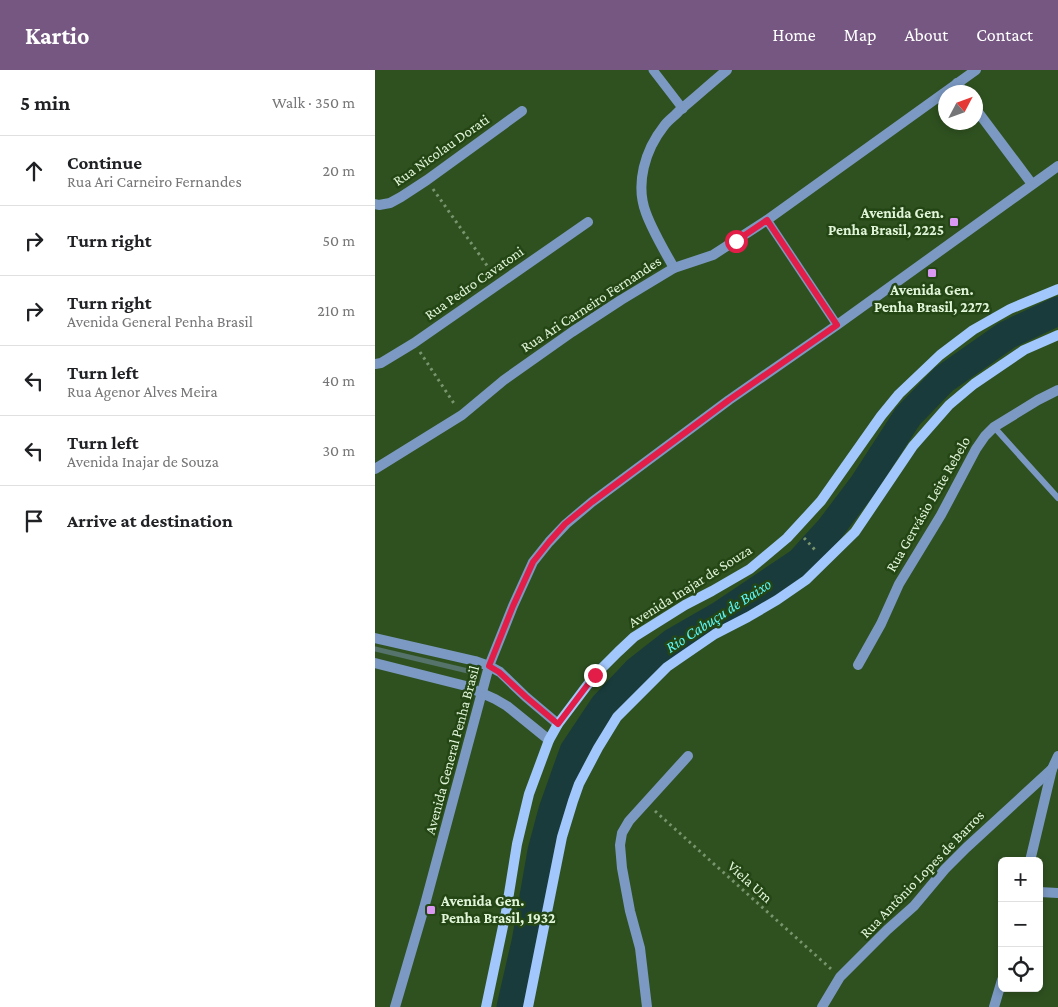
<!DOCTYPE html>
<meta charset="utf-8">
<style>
body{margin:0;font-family:"Crimson Pro",serif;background:#f6f6f6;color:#202124}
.controls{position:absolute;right:15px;bottom:15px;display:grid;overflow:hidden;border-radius:8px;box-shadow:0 2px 8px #0003}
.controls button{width:45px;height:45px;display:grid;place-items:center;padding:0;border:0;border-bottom:1px solid #e0e0e0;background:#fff;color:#202124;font:25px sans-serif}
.compass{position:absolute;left:563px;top:15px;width:45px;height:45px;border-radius:50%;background:#fff;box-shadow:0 2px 8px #0003;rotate:49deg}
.stop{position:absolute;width:15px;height:15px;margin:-11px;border:4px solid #e11d48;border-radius:50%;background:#fff}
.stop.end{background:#e11d48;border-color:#fff;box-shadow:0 1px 5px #0008}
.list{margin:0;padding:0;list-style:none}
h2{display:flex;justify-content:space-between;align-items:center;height:65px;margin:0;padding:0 20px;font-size:21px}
h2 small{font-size:16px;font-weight:400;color:#757577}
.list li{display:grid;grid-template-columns:32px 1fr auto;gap:15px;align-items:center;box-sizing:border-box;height:70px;padding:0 20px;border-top:1px solid #e0e0e0}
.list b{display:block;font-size:19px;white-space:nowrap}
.list p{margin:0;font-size:16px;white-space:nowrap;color:#757577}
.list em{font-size:16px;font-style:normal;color:#757577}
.icon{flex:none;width:28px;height:28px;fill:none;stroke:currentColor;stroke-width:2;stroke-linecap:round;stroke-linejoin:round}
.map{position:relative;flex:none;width:683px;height:937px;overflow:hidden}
header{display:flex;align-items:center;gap:30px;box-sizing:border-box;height:70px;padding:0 25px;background:#755782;color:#fff}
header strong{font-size:24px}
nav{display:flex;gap:28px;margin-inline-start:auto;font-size:18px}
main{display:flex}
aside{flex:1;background:#fff}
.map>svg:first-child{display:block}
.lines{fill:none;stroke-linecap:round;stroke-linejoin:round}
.stream{stroke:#55736a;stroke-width:5}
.river{stroke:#193b3b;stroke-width:29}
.path{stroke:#79956d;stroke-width:3;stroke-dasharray:2.5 4;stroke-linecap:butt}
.service{stroke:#7b99c3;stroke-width:6}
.pedestrian{stroke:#7b99c3;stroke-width:9}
.minor{stroke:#7b99c3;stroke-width:10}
.tertiary{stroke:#7b99c3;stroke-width:10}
.secondary{stroke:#a1c7fc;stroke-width:10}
.route{stroke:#e11d48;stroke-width:6}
.poi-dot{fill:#dc99f4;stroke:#244615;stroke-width:2}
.labels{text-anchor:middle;stroke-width:5;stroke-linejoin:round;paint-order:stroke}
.street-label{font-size:15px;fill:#e1f5d9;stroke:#244615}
.poi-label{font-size:15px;font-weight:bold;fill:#e1f5d9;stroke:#244615;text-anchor:end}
.water-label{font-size:16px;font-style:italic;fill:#5df7fa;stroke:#244615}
</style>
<header>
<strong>Kartio</strong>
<nav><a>Home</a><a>Map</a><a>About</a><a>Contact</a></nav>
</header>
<main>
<aside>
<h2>5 min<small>Walk · 350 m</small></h2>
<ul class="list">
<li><svg class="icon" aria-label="ahead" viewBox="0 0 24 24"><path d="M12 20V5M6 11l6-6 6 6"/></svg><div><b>Continue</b><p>Rua Ari Carneiro Fernandes</p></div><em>20 m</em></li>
<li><svg class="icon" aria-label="right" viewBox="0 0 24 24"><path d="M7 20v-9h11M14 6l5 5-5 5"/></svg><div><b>Turn right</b></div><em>50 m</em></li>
<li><svg class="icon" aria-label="right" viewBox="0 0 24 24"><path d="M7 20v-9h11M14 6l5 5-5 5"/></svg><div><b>Turn right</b><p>Avenida General Penha Brasil</p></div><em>210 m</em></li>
<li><svg class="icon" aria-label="left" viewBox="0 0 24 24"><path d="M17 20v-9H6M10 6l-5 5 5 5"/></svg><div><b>Turn left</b><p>Rua Agenor Alves Meira</p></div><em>40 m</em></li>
<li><svg class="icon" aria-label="left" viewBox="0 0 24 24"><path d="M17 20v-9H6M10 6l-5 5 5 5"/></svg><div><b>Turn left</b><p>Avenida Inajar de Souza</p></div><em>30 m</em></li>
<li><svg class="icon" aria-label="arrive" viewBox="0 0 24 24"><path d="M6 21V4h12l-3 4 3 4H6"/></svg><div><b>Arrive at destination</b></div></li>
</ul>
</aside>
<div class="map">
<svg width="683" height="937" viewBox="0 0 683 937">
<rect width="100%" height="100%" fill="#2f5120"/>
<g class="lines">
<polyline class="stream" points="0,579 93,601"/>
<polyline class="river" points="136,937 151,872 167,781 178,740 199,681 229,636 262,601 299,572 346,545 425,492 455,459 489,414 533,346 569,309 632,265 683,241"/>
<g class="path">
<polyline points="58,119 118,204"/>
<polyline points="45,282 80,335"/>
<polyline points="429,468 442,482"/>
<polyline points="280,741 456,899"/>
</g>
<polyline class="service" points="619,357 683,428"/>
<g class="pedestrian">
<polyline points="278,0 308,39"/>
<polyline points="392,150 462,255"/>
</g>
<g class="minor">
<polyline points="582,13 589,22"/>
<polyline points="600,38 657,114"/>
<polyline points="0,134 4,135 15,133 26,127 52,110 147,41"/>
<path d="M299,198C289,180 278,162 271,143C260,114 270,80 289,56C293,50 300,46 305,40C321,27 336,13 352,0"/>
<polyline points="0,294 6,293 39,273 213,152"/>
<polyline points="0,399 87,345 129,310 197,262 246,230 299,198 338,185 392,150 601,0"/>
<polyline points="0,568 100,591 114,596 125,602 151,627 183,654"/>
<polyline points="0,593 91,616 120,629 132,636 174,670"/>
<polyline points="483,595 506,554 524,514 566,445 601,379 610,366 619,357 663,330 683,320"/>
<polyline points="655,791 677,699 683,686"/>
<polyline points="664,822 683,823"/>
<polyline points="272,937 265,878 255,841 247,798 245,775 247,763 254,751 313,686"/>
<polyline points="447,937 465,907 512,860 539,836 570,799 591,778 677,699"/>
<polyline points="619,937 627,910"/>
</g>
<polyline class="tertiary" points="20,937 49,838 114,596 138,536 158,492 174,472 191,454 217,432 354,330 462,255 683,96"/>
<g class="secondary">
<polyline points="111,937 131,842 142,774 154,724 174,670 183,654 220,605 243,582 259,567 310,535 337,521 375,499 412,468 446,431 506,346 524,324 565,285 598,260 635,239 683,219"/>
<polyline points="153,937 187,767 198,731 204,714 223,678 242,647 292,597 305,588 340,564 373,547 402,530 431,510 480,462 538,376 574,335 599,314 649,280 683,265"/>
</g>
</g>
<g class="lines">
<polyline class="route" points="220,605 183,654 151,627 124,602 114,596 138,536 158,492 174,472 190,454 217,432 354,330 462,255 392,150 361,171"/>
</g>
<g class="poi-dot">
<rect x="574" y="147" width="10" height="10" rx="2.5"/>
<rect x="552" y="198" width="10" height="10" rx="2.5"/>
<rect x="51" y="835" width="10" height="10" rx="2.5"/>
</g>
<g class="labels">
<g class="street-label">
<text transform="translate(66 80) rotate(-35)" y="5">Rua Nicolau Dorati</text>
<text transform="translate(99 213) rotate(-35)" y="5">Rua Pedro Cavatoni</text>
<text transform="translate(216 234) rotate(-33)" y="5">Rua Ari Carneiro Fernandes</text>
<text transform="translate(553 434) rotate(-60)" y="5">Rua Gervásio Leite Rebelo</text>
<text transform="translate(315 516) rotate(-32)" y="5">Avenida Inajar de Souza</text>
<text transform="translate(77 680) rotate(-75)" y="5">Avenida General Penha Brasil</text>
<text transform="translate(547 804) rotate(-46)" y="5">Rua Antônio Lopes de Barros</text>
<text transform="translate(375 812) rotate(42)" y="5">Viela Um</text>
</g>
<g class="poi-label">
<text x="569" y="148">Avenida Gen.<tspan x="569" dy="17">Penha Brasil, 2225</tspan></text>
<text x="557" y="225" text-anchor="middle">Avenida Gen.<tspan x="557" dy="17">Penha Brasil, 2272</tspan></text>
<text x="66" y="836" text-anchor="start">Avenida Gen.<tspan x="66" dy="17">Penha Brasil, 1932</tspan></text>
</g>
<g class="water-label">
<text transform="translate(343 545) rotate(-33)" y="6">Rio Cabuçu de Baixo</text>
</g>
</g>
</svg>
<div class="controls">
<button>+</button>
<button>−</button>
<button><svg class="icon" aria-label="locate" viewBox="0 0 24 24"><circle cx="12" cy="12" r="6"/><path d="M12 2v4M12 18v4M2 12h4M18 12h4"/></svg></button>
</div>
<svg class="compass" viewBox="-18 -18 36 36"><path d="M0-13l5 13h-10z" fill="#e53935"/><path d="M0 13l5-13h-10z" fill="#757577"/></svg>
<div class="stop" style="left:361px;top:171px"></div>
<div class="stop end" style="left:220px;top:605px"></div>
</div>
</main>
